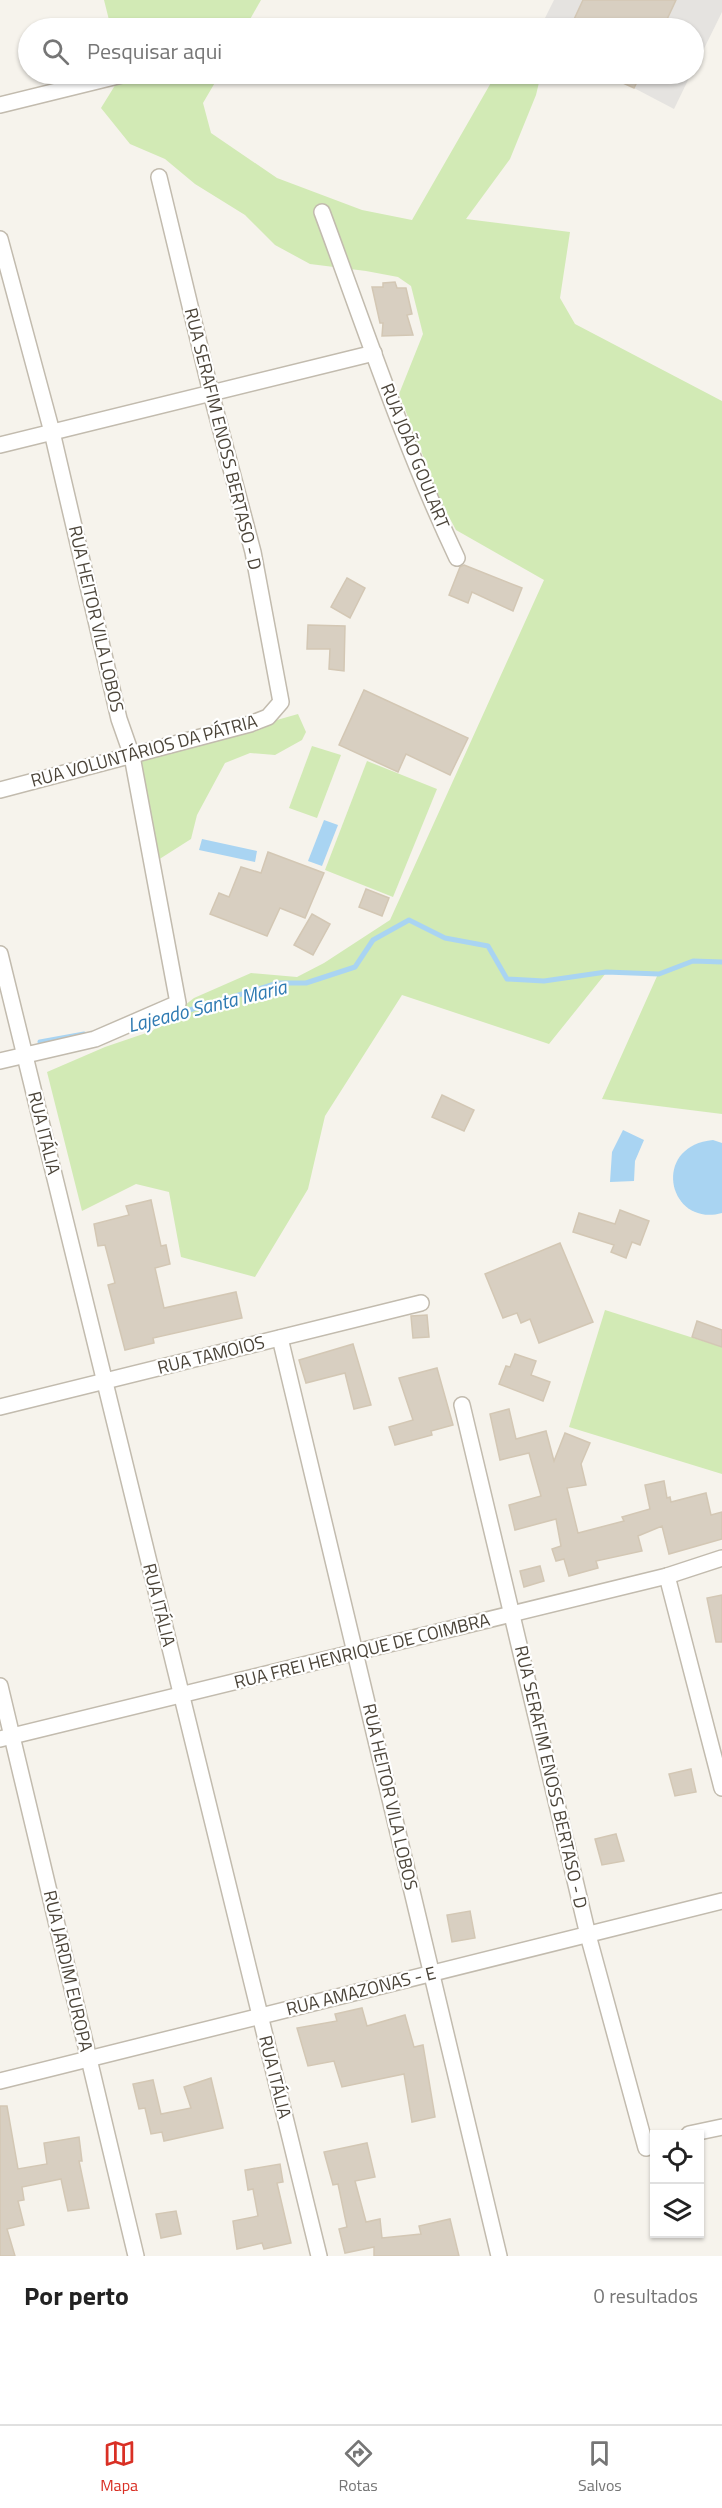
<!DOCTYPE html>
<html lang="pt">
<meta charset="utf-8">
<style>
body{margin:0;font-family:"Titillium Web",sans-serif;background:#f2f2f2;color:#222}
.controls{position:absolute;right:18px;bottom:18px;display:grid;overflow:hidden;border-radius:0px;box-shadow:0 2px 4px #0004}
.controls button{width:54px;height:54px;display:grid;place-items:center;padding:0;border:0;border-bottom:2px solid #e0e0e0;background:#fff;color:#222;font:30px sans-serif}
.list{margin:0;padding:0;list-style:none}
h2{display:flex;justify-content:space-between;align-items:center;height:78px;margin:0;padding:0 24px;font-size:26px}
h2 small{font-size:20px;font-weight:400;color:#767676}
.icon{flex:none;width:33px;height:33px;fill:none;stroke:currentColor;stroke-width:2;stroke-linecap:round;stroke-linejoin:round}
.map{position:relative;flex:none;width:722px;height:2256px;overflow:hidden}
.search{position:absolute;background:#fff;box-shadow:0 2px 4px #0004;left:18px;right:18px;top:18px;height:66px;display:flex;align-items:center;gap:15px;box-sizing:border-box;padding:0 21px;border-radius:33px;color:#767676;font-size:22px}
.sheet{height:168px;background:#fff}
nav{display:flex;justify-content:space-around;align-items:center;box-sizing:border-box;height:84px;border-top:2px solid #e0e0e0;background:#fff;font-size:16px;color:#767676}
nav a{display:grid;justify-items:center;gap:3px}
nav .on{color:#d93025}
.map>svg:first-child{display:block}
.green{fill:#d2eab5}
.parking{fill:#e5e3e0}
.water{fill:#a9d4f2}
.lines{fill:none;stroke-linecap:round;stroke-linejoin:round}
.stream{stroke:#a9d4f2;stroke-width:5}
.building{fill:#d8cfc1;stroke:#d3c7b4;stroke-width:1.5}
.street-casing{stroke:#c2bbae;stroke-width:18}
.street{stroke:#fff;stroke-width:15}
.labels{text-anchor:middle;stroke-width:4.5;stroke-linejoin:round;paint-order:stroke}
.street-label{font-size:18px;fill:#4b4439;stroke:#fff}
.water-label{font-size:20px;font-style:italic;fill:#2e7ab2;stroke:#fff}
</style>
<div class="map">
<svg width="722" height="2256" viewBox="0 0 722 2256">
<rect width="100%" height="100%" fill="#f6f3ec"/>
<g class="green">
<polygon points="104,0 261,0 245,28 111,28"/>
<polygon points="122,74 220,74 203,103 211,133 277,178 362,210 412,220 496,74 541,74 536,95 510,159 466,219 570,232 560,298 575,324 722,401 722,1114 602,1099 658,974 606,973 549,1044 402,995 325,1116 308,1189 255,1277 181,1257 169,1192 136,1184 82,1211 47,1072 105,1047 152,1031 194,998 251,973 297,977 324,963 390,920 544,580 456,530 441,502 399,394 423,334 411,286 398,277 366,271 310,264 275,245 245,215 195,184 165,159 130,144 101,108"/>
<polygon points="298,714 306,732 302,740 275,755 250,753 225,763 197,815 191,839 158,860 138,759"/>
<polygon points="312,746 341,755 317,818 289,808"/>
<polygon points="367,761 437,789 393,897 325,870"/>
<polygon points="605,1310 722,1347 722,1474 569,1427"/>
</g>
<g class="parking">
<polygon points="554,0 583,0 570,28 540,28"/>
<polygon points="676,0 722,0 722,12 694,69 694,28 663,28"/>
<polygon points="641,74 691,74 674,109 634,88"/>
</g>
<g class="water">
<polygon points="324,820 338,825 322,866 308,861"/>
<polygon points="202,839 257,851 255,862 199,850"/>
<polygon points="623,1130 644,1140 635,1161 634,1181 610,1182 612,1152"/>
<path d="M713,1140L722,1143V1213C668,1228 650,1146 713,1140Z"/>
</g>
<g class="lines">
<g class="stream">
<polyline points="147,1023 278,983 306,983 355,967 373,940 409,920 445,938 488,946 507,979 544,981 606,972 659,974 693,961 722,962"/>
<polyline points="40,1042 84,1034"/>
</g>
</g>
<g class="building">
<polygon points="583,0 676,0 663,28 570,28"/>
<polygon points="603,74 641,74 634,88"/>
<polygon points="395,282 397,288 406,288 412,314 407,315 413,335 382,336 383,323 380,323 372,287 383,287 383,283"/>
<polygon points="464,565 522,588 513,611 472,592 468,603 449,595 460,567"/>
<polygon points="347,578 365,588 350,618 331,607"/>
<polygon points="308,625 345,626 344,671 329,669 330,649 307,649"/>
<polygon points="364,690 468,738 450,775 406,754 398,772 339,745"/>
<polygon points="268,852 324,873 305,918 280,908 267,936 210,914 219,893 229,897 241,867 261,873"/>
<polygon points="366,889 389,898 382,916 359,907"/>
<polygon points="312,914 330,924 313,955 294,945"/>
<polygon points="442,1095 474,1110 464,1131 432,1117"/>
<polygon points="151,1200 161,1246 166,1245 170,1264 155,1268 164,1308 236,1292 242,1318 153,1338 154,1343 125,1350 108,1285 115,1283 105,1245 98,1246 94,1224 129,1215 126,1206"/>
<polygon points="620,1210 649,1221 640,1245 632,1242 626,1258 611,1252 614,1245 573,1232 579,1213 615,1224"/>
<polygon points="560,1243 593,1322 539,1343 530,1319 521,1323 517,1313 503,1318 485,1274"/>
<polygon points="427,1315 429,1337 413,1338 411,1316"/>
<polygon points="697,1321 722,1330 722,1347 692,1337"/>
<polygon points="353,1344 371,1405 354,1409 345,1373 306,1383 299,1360"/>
<polygon points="515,1354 536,1361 531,1375 550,1382 543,1401 499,1384 506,1366 510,1367"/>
<polygon points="437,1368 453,1425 431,1431 432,1435 395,1445 389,1427 413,1420 399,1378"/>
<polygon points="509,1409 516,1439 546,1431 554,1461 565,1433 590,1443 581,1464 586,1485 567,1488 578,1533 624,1521 622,1517 650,1509 645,1485 664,1481 667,1498 670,1497 671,1502 706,1493 711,1515 722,1512 722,1539 669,1554 662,1526 638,1536 642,1551 596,1561 598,1568 569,1576 564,1559 556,1561 552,1549 561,1546 556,1519 515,1530 509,1505 541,1496 529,1453 500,1460 490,1414"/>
<polygon points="540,1566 544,1581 524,1587 520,1571"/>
<polygon points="722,1595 722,1642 716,1642 707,1598"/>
<polygon points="691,1769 696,1792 675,1796 669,1774"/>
<polygon points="616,1834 624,1861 602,1865 595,1839"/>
<polygon points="470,1911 475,1938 452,1942 447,1915"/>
<polygon points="362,2008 367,2026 405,2015 414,2047 423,2045 435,2117 412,2122 404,2074 342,2087 334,2061 308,2066 297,2028 337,2021 335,2014"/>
<polygon points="211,2078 223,2128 164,2141 162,2132 151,2134 145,2108 139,2109 133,2084 153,2080 161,2114 191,2108 184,2087"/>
<polygon points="0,2106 7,2106 18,2169 47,2164 44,2143 79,2137 82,2161 79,2161 89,2208 68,2211 61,2179 22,2187 24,2200 18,2201 24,2225 7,2229 15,2256 0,2256"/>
<polygon points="367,2143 375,2177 355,2181 366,2222 380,2219 382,2238 421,2234 419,2226 450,2219 459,2256 374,2256 374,2247 345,2253 339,2229 347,2227 338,2184 333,2185 324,2152"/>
<polygon points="280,2164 283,2182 277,2183 291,2243 264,2249 262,2243 237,2249 233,2221 258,2216 253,2189 248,2190 245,2170"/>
<polygon points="176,2211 181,2234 161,2238 156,2214"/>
</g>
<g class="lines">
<g class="street-casing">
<g id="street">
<polyline points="0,105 122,75"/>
<path d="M322,212C365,328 404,446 457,558"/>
<polyline points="0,239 52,432 119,719 132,756 178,1003 95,1039 0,1061"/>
<polyline points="0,445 374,353"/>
<polyline points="0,790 250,724 268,717 281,702 253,552 211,393 159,177"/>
<polyline points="0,954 319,2256"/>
<polyline points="280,1338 499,2256"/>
<polyline points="462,1405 588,1935 646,2148 654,2145"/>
<polyline points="0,1407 421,1303"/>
<polyline points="667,1576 722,1788"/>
<polyline points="0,1686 136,2256"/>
<polyline points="0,1739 667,1576 722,1558"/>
<polyline points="0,2081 722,1901"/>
<polyline points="689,2134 722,2127"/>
</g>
</g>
<use href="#street" class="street"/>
</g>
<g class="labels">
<g class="street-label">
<text transform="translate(223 439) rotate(76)" y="6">RUA SERAFIM ENOSS BERTASO - D</text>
<text transform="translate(415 456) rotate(68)" y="6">RUA JOÃO GOULART</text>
<text transform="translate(96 619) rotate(77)" y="6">RUA HEITOR VILA LOBOS</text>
<text transform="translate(144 751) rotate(-15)" y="6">RUA VOLUNTÁRIOS DA PÁTRIA</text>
<text transform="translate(44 1133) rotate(76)" y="6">RUA ITÁLIA</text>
<text transform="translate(211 1355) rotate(-14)" y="6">RUA TAMOIOS</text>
<text transform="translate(159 1605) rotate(76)" y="6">RUA ITÁLIA</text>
<text transform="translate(362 1651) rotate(-14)" y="6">RUA FREI HENRIQUE DE COIMBRA</text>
<text transform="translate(551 1777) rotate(77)" y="6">RUA SERAFIM ENOSS BERTASO - D</text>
<text transform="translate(390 1797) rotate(77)" y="6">RUA HEITOR VILA LOBOS</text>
<text transform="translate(68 1971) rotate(77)" y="6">RUA JARDIM EUROPA</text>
<text transform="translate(361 1991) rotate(-14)" y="6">RUA AMAZONAS - E</text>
<text transform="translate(275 2077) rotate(76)" y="6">RUA ITÁLIA</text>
</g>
<g class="water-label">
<text transform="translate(207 1006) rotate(-14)" y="7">Lajeado Santa Maria</text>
</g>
</g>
</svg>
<div class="controls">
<button><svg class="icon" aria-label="locate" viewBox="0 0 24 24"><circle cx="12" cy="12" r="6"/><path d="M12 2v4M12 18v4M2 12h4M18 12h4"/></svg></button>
<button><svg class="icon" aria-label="layers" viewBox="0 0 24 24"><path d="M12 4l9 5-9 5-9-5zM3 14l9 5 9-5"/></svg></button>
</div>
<div class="search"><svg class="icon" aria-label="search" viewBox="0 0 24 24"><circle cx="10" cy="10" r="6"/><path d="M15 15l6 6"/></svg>Pesquisar aqui</div>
</div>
<section class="sheet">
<h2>Por perto<small>0 resultados</small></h2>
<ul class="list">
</ul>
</section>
<nav>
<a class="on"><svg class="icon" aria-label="map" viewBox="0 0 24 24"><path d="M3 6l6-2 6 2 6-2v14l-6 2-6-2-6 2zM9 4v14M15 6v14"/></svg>Mapa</a>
<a><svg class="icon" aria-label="directions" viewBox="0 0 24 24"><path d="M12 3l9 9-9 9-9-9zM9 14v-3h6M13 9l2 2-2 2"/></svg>Rotas</a>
<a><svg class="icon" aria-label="saved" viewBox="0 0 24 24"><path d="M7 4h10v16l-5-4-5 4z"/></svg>Salvos</a>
</nav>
